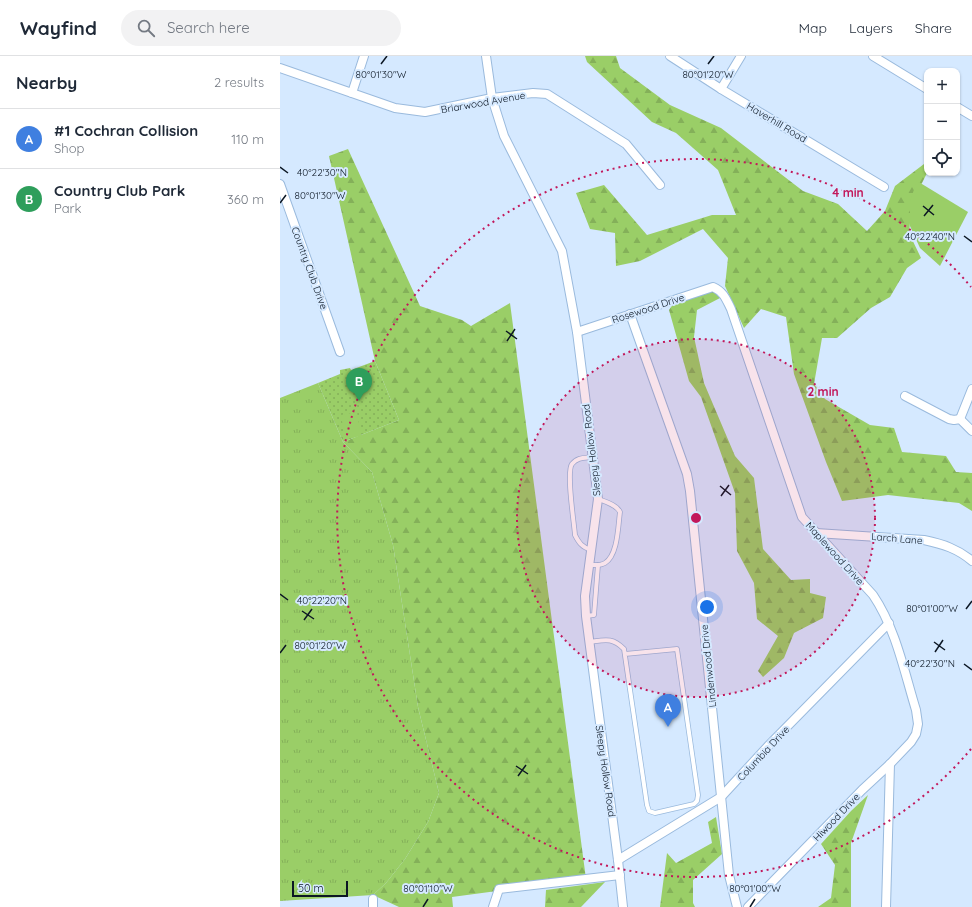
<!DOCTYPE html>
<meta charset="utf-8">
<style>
body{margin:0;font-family:Quicksand,sans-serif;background:#f2f2f3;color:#1f2937}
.controls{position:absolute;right:12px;top:12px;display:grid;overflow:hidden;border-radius:8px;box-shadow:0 1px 3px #0004}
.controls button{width:36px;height:36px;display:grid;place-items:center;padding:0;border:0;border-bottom:1px solid #e0e1e3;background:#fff;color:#1f2937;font:20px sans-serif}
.scale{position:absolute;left:12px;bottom:10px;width:56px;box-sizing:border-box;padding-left:4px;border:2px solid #0c1724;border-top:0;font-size:11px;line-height:14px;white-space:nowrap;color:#0c1724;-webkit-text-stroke:3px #d5e9ff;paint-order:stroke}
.you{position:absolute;left:427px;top:551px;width:14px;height:14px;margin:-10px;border:3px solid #fff;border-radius:50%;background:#1a73e8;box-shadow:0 0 0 6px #1a73e833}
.badge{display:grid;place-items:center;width:26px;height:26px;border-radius:50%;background:#0b8043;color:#fff;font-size:13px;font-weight:700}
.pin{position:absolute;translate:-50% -33px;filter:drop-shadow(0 1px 2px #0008)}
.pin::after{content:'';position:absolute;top:21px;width:14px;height:12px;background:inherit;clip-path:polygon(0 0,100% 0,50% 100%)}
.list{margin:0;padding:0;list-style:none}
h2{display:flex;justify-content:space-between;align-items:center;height:52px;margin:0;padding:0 16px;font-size:17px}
h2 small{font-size:13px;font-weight:400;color:#747a83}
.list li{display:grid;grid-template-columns:26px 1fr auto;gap:12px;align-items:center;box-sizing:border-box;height:60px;padding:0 16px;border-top:1px solid #e0e1e3}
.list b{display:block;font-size:15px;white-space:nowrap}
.list p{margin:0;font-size:13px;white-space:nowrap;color:#747a83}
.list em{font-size:13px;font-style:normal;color:#747a83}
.icon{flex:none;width:22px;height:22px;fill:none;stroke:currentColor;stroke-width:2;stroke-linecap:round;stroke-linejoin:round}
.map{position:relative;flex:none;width:692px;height:851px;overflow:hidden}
header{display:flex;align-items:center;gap:24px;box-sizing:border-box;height:56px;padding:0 20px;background:#fff;border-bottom:1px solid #e0e1e3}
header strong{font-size:19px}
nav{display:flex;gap:22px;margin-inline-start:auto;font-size:14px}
.search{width:280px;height:36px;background:#f2f2f3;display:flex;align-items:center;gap:10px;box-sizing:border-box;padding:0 14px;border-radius:22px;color:#747a83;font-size:15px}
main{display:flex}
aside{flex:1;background:#fff}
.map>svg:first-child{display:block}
.grass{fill:url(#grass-tufts)}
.forest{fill:url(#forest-firs)}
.park{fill:url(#park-dots)}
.pitch{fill:#9ace67}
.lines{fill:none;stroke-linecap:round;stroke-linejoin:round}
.service-casing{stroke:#9abadd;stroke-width:5.5}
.minor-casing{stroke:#9abadd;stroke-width:10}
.service{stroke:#fff;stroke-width:4}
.minor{stroke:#fff;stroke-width:8}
.ticks{fill:none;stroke:#0c1724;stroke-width:1.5}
.ring{fill:none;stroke:#c2185b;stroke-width:2;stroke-dasharray:2 4}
.labels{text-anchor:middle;stroke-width:4;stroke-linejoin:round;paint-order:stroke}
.street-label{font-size:10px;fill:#0c1724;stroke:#d5e9ff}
.ticks-label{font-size:10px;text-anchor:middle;fill:#0c1724;stroke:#d5e9ff;stroke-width:4;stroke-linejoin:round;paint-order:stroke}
.centre{fill:#c2185b;stroke:#d5e9ff;stroke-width:2}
.ring-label{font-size:12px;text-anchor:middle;font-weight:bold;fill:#c2185b;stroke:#d5e9ff;stroke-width:4;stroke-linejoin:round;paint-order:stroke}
</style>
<header>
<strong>Wayfind</strong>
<div class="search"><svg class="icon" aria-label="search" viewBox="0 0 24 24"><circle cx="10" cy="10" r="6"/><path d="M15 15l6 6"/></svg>Search here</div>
<nav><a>Map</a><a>Layers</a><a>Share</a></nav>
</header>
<main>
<aside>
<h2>Nearby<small>2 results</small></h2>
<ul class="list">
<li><span class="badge" style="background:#3f7fe0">A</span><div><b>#1 Cochran Collision</b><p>Shop</p></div><em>110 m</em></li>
<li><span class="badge" style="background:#2e9e5b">B</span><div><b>Country Club Park</b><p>Park</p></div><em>360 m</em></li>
</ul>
</aside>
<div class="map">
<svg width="692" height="851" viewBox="0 0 692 851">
<defs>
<pattern id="grass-tufts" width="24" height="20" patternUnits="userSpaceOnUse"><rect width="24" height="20" fill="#9ace67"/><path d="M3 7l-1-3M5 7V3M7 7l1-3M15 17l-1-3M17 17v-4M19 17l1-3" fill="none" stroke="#84b059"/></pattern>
<pattern id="forest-firs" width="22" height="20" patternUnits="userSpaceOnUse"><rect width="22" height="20" fill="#9ace67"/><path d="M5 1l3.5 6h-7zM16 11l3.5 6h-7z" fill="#84b059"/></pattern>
<pattern id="park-dots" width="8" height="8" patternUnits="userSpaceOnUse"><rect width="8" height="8" fill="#9ace67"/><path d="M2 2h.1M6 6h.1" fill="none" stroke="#84b059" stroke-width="1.8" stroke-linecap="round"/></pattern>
</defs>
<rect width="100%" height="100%" fill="#d5e9ff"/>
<polygon class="grass" points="38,327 63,386 92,416 113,489 138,651 159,737 148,766 125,803 106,827 93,839 0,845 0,342"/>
<g class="forest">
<polygon points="305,0 336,0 340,12 390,49 441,72 523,135 558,148 587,175 605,155 615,130 644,108 647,117 632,147 629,177 641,202 627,212 610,241 591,252 557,282 542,282 534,328 545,343 590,369 614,372 622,396 666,400 676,416 692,417 692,455 679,447 608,439 562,445 546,406 514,318 506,261 481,253 464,272 445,230 448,202 423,173 360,205 336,210 335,177 310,173 296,137 324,129 367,179 432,159 456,159 438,114 396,77 372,66 307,6"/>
<polygon points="68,93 140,250 182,264 191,270 230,247 306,823 172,841 173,851 119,851 93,839 106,827 125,803 148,766 159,737 138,651 113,489 92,416 63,386 119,364 95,305 49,100"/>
<polygon points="433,235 440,242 417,254 414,281 424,327 455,400 474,422 483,493 511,524 530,523 530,537 546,541 543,562 514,577 504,602 483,621 478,615 498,580 477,563 474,527 457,495 455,437 421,341 409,325 389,254 393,248"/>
<polygon points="588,739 571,787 571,851 538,851 551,842 555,809 541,788 571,755"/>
<polygon points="436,761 442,798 413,824 413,847 415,851 380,851 387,797 396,807 432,787 428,766"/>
<polygon points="325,826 301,851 265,851 266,834"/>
</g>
<polygon class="park" points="95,305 119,364 63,386 38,327 60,318 60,314 70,312 71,314"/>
<g class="pitch">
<polygon points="637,125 688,156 660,210 640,192 630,170 630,145"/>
<polygon points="77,356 81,380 65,383 61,359"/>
</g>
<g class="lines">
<g class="service-casing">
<g id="service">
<path d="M311,494C302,491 299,487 295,479C294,466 286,416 292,408C297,401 305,402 312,401"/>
<path d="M309,509C315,509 320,510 325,507C338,499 338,470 340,456C337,449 326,446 318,443"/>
<polyline points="306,560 314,559 318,509"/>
<path d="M309,586C325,584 332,581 344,593L367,749L369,755L375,757L414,748L417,745L418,739L397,593L345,598"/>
</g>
</g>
<g class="minor-casing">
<g id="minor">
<polyline points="206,0 212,42 224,80 282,195 297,276 318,443 305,540 306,560 338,804 343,851"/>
<polyline points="390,0 441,33 604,131"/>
<polyline points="593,0 647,33"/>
<polyline points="0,12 115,52 145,56 212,42 253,37 267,38 346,88 380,129"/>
<polyline points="441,33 461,0"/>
<polyline points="72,37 84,0"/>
<polyline points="677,51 692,60"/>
<polyline points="0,128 60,296"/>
<polyline points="350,258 407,418 410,435 449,819 457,851"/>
<path d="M297,276L433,231C444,236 446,243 451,253L522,461L593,539C616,573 624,615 636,654L638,668L636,678L631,686L610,708L582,734L468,851"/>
<polyline points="625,340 669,363 674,364 680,363 692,375"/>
<polyline points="680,363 692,333"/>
<path d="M536,477L644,484C663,488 678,493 692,505"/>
<polyline points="338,804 441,741 489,689 609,567"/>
<polyline points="93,843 93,851"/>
<polyline points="213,851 219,833 340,819"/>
<polyline points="606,851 610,708"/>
</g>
</g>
<use href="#service" class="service"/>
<use href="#minor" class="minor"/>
</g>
<path class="ticks" d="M101,8L107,0M428,8L434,0M0,111L8,117M0,147L6,139M643,150L654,159M644,160L653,149M684,180L692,186M226,275L237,283M227,285L235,273M440,430L451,439M441,440L449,429M0,538L8,544M686,553L692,545M22,555L34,563M24,564L32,553M654,586L665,594M655,596L663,584M0,597L6,589M684,608L692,614M236,710L248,718M238,720L246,709M143,851L148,843M470,851L475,843"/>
<circle cx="416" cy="462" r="179" fill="#c2185b" fill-opacity=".12"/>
<g class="ring">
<circle cx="416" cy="462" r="179"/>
<path d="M691 693A359 359 0 1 1 691 231"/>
</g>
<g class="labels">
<g class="street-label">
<text transform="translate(203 46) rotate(-10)" y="4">Briarwood Avenue</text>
<text transform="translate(497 66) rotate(31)" y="4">Haverhill Road</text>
<text transform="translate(30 212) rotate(70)" y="4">Country Club Drive</text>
<text transform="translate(368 252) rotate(-18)" y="4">Rosewood Drive</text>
<text transform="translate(311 394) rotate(-97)" y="4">Sleepy Hollow Road</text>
<text transform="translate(617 482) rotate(5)" y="4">Larch Lane</text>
<text transform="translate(555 497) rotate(48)" y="4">Maplewood Drive</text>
<text transform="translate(428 610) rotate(-96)" y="4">Lindenwood Drive</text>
<text transform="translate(483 697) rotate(-47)" y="4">Columbia Drive</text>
<text transform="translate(326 715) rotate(82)" y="4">Sleepy Hollow Road</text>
<text transform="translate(556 761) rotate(-46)" y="4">Hiwood Drive</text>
</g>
</g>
<g class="ticks-label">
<text x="101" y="22">80°01'30"W</text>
<text x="428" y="22">80°01'20"W</text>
<text x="42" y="120">40°22'30"N</text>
<text x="40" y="143">80°01'30"W</text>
<text x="650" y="184">40°22'40"N</text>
<text x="42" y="548">40°22'20"N</text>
<text x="652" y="556">80°01'00"W</text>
<text x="40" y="593">80°01'20"W</text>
<text x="650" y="611">40°22'30"N</text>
<text x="148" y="836">80°01'10"W</text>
<text x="475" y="836">80°01'00"W</text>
</g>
<circle cx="416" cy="462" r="6" class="centre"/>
<g class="ring-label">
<text x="568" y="141">4 min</text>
<text x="543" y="340">2 min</text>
</g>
</svg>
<div class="controls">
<button>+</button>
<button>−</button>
<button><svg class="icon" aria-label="locate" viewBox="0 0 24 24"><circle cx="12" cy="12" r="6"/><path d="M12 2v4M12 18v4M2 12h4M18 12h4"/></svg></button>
</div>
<div class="scale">50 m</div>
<div class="you"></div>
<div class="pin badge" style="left:388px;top:671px;background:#3f7fe0">A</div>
<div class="pin badge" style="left:79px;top:345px;background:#2e9e5b">B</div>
</div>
</main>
